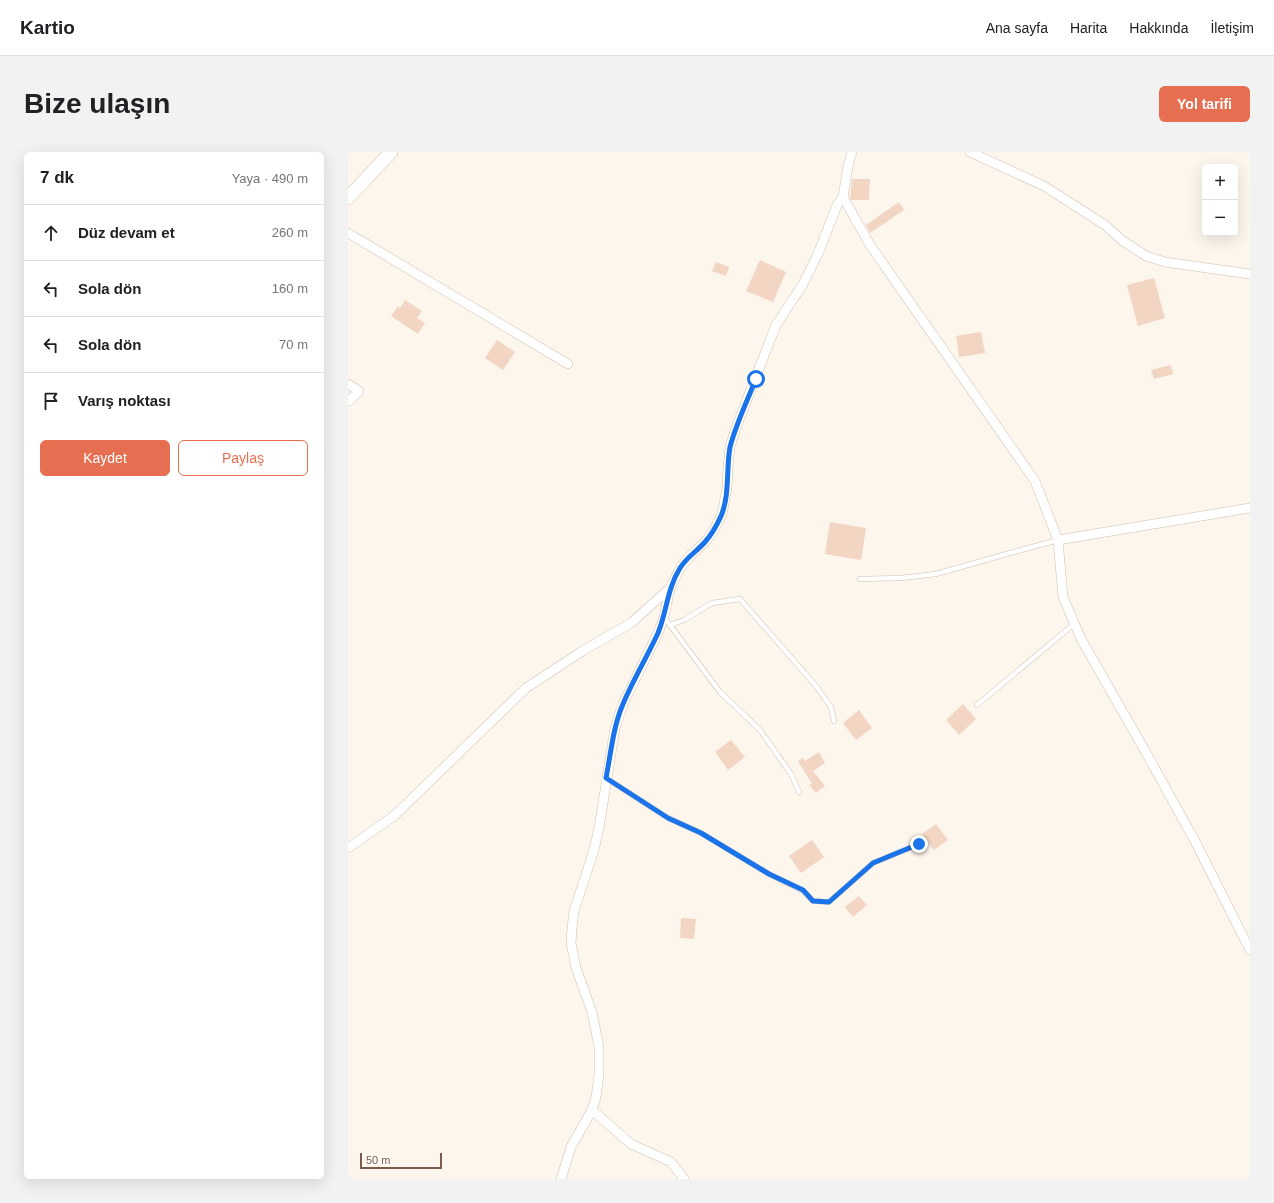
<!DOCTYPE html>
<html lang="tr">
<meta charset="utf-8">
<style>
body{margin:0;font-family:Arial,sans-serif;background:#f2f2f2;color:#202124}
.controls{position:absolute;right:12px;top:12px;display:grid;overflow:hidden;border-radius:6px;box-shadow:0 4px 16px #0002}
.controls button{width:36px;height:36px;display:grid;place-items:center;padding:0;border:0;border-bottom:1px solid #e0e0e0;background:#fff;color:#202124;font:20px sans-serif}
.scale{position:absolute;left:12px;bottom:10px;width:82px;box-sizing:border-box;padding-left:4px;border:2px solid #7a5c4d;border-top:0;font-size:11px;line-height:14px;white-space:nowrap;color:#7a5c4d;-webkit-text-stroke:3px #fffaf3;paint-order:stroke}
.stop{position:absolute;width:12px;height:12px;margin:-9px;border:3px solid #1a73e8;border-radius:50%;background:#fff}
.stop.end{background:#1a73e8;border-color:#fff;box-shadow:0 1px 4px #0008}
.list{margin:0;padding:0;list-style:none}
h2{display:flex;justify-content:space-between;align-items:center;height:52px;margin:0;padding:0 16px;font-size:17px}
h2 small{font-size:13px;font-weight:400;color:#757577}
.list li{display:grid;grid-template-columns:26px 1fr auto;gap:12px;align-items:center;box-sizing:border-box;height:56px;padding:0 16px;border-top:1px solid #e0e0e0}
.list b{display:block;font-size:15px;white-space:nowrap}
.list em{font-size:13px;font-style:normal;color:#757577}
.actions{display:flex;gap:8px;padding:12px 16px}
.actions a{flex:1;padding:9px 0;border:1px solid #e76f51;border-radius:6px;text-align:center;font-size:14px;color:#e76f51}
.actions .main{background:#e76f51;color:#fff}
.icon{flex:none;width:22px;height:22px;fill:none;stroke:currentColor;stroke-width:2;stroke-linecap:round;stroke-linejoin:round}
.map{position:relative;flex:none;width:902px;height:1027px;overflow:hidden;border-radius:6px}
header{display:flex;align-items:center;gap:24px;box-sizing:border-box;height:56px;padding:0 20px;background:#fff;border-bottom:1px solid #e0e0e0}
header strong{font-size:19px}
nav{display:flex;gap:22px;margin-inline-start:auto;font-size:14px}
.intro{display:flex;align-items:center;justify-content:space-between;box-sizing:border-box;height:96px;padding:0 24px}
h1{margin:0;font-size:28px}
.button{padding:10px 18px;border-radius:6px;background:#e76f51;color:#fff;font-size:14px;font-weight:700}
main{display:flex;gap:24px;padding:0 24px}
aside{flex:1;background:#fff;border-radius:6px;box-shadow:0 4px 16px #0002}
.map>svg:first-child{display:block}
.building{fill:#f3d5c3}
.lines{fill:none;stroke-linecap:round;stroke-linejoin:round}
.lane-casing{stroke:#d1beb0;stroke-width:5.5}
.street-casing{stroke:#d1beb0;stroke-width:10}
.secondary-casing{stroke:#d6c0b0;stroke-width:14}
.lane{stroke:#fff;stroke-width:4.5}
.street{stroke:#fff;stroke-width:9}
.secondary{stroke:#fff;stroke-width:13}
.route{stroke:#1a73e8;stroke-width:5}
</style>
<header>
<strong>Kartio</strong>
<nav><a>Ana sayfa</a><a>Harita</a><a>Hakkında</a><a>İletişim</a></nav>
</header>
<div class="intro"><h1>Bize ulaşın</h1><a class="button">Yol tarifi</a></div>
<main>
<aside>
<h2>7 dk<small>Yaya · 490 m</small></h2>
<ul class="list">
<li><svg class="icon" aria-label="ahead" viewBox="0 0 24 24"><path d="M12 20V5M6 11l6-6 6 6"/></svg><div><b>Düz devam et</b></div><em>260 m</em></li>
<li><svg class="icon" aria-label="left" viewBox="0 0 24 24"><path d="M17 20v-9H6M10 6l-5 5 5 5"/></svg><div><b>Sola dön</b></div><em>160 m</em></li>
<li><svg class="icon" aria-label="left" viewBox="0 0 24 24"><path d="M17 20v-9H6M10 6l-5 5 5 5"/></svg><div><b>Sola dön</b></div><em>70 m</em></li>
<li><svg class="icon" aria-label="arrive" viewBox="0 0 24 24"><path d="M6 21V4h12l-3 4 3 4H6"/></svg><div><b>Varış noktası</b></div></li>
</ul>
<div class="actions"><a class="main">Kaydet</a><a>Paylaş</a></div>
</aside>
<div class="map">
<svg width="902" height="1027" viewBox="0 0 902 1027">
<rect width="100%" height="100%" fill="#fdf6ec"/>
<g class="building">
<polygon points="504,27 522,27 521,48 503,48 502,45"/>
<polygon points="551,50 556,58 522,81 518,73"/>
<polygon points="412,108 438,120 425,150 398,139"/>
<polygon points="368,110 381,115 378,124 364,119"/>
<polygon points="806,126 817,166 790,174 779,133"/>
<polygon points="57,148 74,159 69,166 77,171 70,182 43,164 50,154 52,156"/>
<polygon points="633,180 637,201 611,205 608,184"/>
<polygon points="149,188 167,200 155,218 137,206"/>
<polygon points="823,213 825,222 806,227 803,218"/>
<polygon points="482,370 518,376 513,408 477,402"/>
<polygon points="615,552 628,567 611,583 598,568"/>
<polygon points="511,558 524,576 508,588 495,571"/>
<polygon points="383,588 397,605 380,618 367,600"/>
<polygon points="471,600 477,611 465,619 477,634 468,641 461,633 464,632 450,609 455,606 457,609"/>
<polygon points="588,672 600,688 586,698 574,682"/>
<polygon points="464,688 476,705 453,721 441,704"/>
<polygon points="511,744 519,753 505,765 497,755"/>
<polygon points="333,766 348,767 346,787 332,786"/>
</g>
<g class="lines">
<g class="lane-casing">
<g id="lane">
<polyline points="512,427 553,426 588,422 655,403 710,388"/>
<polyline points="316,465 372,540 412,578 443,622 451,640"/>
<polyline points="322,473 336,468 364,451 392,447 468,534 483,555 486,569"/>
<polyline points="629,553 726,472"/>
<polyline points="258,626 320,666 353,681 421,722 455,739 465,749 481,750 525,711 571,692"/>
</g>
</g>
<g class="street-casing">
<g id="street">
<polyline points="622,0 696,34 757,73 775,89 798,104 817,110 902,122"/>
<polyline points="495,45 522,93 687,329 710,388 715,445 733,487 796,597 848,691 902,798"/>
<polyline points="0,81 220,212"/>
<polyline points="0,232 11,239 1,249"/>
<polyline points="710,388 902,356"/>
<polyline points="0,696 46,664 178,536 236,498 283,471 322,436"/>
<polyline points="244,958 283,992 323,1010 336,1027"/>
<polyline points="213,1027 223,995 244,958 248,945 251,923 251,895 244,860 228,816 223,791 224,776 226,759 246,698 251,676 267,576 275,552 310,481 316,465 322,436 333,415 343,403 357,390 365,380 374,362 379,336 380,316 382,295 388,276 428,173 455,132 470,102 489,53 495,45 500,14 504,0"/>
</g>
</g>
<g class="secondary-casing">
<polyline id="secondary" points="0,46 43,0"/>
</g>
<use href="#lane" class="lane"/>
<use href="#street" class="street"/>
<use href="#secondary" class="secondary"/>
</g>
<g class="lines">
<path class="route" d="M408,227C399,249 388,272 382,295C378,317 382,343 373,364C369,373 364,382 357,390C349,399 339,405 332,416C319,437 319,459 310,481C299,505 285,528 275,552C265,575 263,601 258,626L320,666L353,681L421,722L455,738L465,749L481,750L525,711L571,692"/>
</g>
</svg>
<div class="controls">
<button>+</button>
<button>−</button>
</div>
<div class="scale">50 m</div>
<div class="stop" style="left:408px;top:227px"></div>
<div class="stop end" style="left:571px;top:692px"></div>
</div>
</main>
